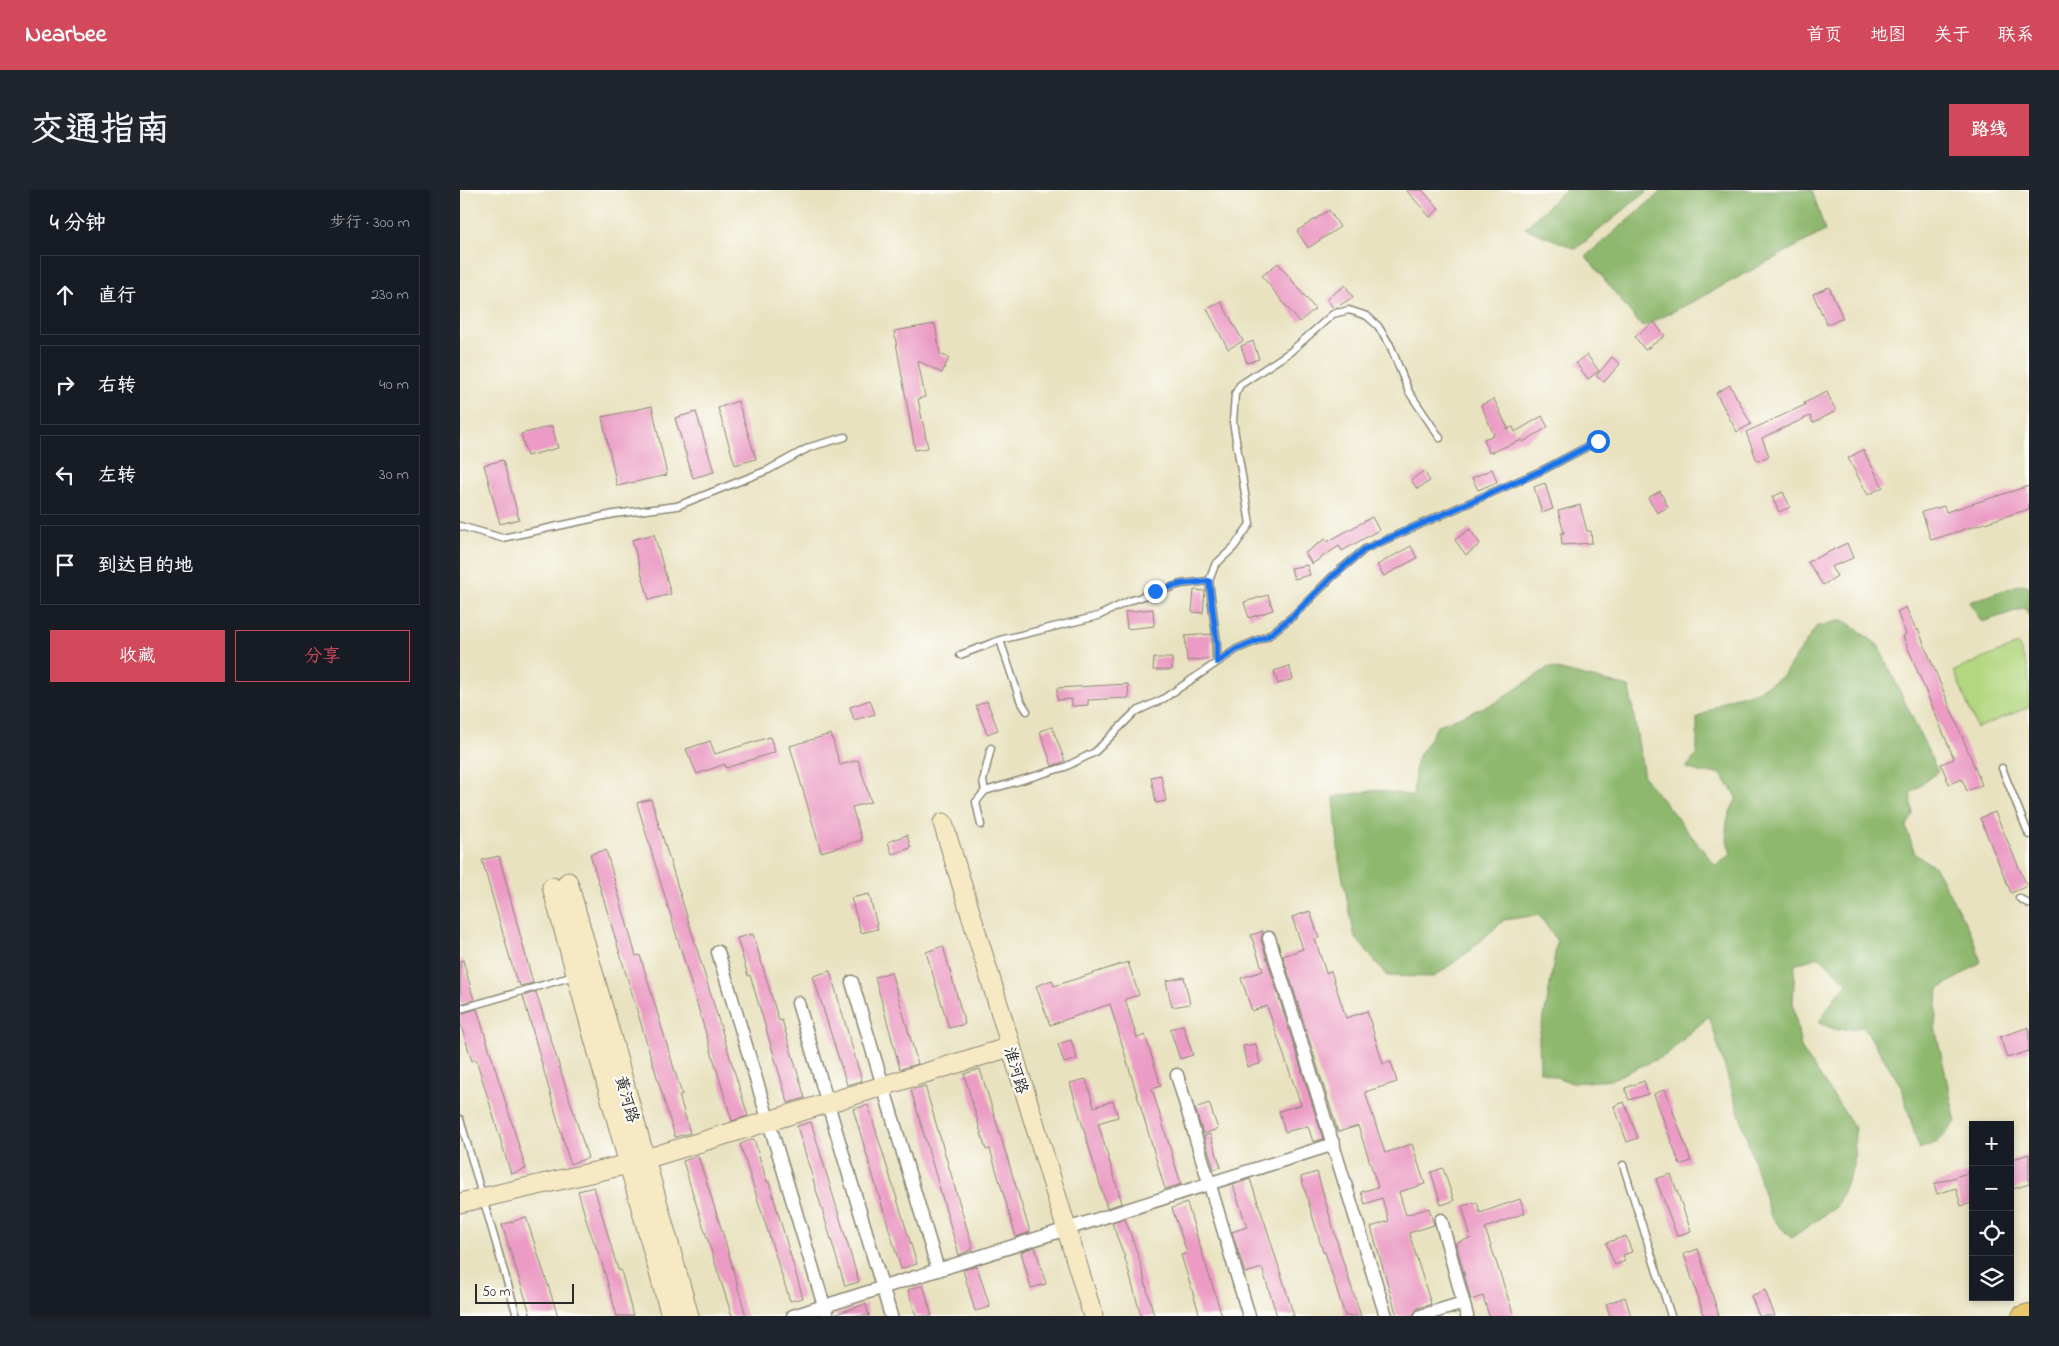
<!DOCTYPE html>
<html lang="zh">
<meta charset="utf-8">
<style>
body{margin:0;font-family:"Indie Flower","LXGW WenKai TC",sans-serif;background:#20242c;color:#f1f3f6}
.controls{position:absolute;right:15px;bottom:15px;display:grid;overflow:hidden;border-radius:0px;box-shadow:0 2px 8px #0003}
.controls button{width:45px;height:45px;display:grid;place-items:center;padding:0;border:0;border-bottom:1px solid #363941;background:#171b24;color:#f1f3f6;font:25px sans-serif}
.scale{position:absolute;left:15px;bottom:12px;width:99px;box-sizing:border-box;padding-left:5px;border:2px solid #2b2b2b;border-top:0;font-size:14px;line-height:18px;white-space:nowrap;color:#2b2b2b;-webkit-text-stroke:4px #fdfcf7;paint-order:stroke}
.stop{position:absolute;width:15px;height:15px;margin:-11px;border:4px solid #1a73e8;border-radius:50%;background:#fff}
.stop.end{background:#1a73e8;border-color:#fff;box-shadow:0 1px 5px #0008}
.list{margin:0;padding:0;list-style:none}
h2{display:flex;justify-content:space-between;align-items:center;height:65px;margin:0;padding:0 20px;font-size:21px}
h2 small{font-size:16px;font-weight:400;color:#9ea1a6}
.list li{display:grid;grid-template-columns:32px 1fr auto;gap:15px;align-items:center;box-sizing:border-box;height:80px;margin:0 10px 10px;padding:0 10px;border:1px solid #363941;border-radius:0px}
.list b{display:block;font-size:19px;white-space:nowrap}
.list em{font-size:16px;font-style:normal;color:#9ea1a6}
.actions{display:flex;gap:10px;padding:15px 20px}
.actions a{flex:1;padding:11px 0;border:1px solid #d1495b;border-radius:0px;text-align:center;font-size:18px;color:#d1495b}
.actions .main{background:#d1495b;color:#fff}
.icon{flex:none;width:28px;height:28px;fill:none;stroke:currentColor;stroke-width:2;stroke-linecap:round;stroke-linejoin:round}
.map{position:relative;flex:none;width:1569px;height:1126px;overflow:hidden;border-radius:0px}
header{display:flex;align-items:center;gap:30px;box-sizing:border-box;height:70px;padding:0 25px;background:#d1495b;color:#fff}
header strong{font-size:24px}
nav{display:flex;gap:28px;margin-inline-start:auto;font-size:18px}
.intro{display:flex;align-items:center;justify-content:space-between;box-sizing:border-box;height:120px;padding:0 30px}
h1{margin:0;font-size:35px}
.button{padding:12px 22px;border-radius:0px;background:#d1495b;color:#fff;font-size:18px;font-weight:700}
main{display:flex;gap:30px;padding:0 30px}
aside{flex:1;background:#171b24;border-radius:0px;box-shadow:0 2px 8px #0003}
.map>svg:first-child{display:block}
.green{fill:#b3d780;stroke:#6f8156}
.forest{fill:#8eb86e;stroke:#5c724c}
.building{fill:#eb9bc4}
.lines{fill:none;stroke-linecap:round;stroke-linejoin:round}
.lane-casing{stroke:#8a8676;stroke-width:9}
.street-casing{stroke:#8a8676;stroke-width:15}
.secondary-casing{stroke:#8a8676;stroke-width:21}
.primary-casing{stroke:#8a8676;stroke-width:22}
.lane{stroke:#fff;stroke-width:6}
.street{stroke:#fff;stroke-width:12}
.secondary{stroke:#f7e9c3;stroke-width:19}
.primary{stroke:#eac769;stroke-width:20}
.route{stroke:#1a73e8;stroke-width:6}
.labels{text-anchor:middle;stroke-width:4.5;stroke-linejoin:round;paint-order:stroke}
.street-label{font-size:16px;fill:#2b2b2b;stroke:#fdfcf7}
</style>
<header>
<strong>Nearbee</strong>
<nav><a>首页</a><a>地图</a><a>关于</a><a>联系</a></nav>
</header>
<div class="intro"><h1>交通指南</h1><a class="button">路线</a></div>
<main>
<aside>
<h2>4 分钟<small>步行 · 300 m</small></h2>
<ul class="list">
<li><svg class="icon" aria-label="ahead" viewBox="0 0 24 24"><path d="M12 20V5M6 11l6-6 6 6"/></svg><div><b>直行</b></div><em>230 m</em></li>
<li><svg class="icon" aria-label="right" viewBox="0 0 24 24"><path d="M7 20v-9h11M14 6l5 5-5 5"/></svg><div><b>右转</b></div><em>40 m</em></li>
<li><svg class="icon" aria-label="left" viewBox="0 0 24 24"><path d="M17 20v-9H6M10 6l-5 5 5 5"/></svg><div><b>左转</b></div><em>30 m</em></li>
<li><svg class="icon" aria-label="arrive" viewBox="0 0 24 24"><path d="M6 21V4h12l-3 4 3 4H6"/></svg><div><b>到达目的地</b></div></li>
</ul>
<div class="actions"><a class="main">收藏</a><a>分享</a></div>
</aside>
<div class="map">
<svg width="1569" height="1126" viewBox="0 0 1569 1126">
<rect width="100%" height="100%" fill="#fdfcf7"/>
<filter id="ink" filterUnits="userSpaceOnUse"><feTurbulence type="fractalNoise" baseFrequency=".02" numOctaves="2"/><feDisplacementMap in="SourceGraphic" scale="10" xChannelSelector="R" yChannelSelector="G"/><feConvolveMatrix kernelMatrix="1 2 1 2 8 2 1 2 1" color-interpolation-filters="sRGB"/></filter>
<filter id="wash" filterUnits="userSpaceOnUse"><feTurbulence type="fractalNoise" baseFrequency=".0096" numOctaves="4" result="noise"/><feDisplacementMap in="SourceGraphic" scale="20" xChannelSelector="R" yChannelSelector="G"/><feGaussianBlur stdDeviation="1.12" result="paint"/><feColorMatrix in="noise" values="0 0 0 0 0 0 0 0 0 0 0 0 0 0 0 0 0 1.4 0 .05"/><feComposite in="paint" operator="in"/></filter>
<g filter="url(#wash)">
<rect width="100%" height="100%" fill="#e8e2c0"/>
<polygon class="green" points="1558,454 1569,481 1569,517 1517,538 1494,481"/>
<g class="forest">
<polygon points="1105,0 1188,0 1116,59 1065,38"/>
<polygon points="1203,0 1352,0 1365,41 1236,110 1182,137 1126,66"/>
<polygon points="1562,394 1569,396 1569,426 1565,418 1522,432 1509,412"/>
<path d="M1384,430L1418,455L1478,582L1450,604L1453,625L1446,637L1455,664L1475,677L1512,745L1521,772L1478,800L1475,837L1496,932L1478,952L1459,959L1441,896L1404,837L1377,840L1359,833L1377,804L1388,794L1360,767L1335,774L1333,813L1341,858L1395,938L1394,976L1376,1017L1331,1048L1311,1027L1249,826L1206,865L1150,890L1112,893L1080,881L1079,846L1087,813L1097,751L1079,725L1044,730L1008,762L974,787L927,786L895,747L879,670L874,607L918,600L953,606L956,571L978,535L1035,513L1089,477L1169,497L1184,587L1256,676L1271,664C1262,637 1266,631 1277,607L1260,583H1243L1226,578L1237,564V528L1266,510L1295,502L1322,487L1357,436Z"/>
</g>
<g id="blocks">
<g class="building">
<polygon points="946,0 962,0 979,19 970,27"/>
<polygon points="869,20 880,37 848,58 837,41"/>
<polygon points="818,73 855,119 839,132 802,86"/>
<polygon points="885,95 893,107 874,119 867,109"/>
<polygon points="1369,97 1383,128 1367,135 1353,104"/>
<polygon points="761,112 783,151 768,159 747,119"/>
<polygon points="1194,132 1205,146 1185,160 1175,147"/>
<polygon points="475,134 480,164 489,168 482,183 458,171 465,207 458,209 468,258 455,260 434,141"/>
<polygon points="793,151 799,169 787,173 781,156"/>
<polygon points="1127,165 1139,181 1128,189 1116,173"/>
<polygon points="1152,167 1160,174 1144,192 1136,186"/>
<polygon points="1270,195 1291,234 1277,242 1256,203"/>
<polygon points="1367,202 1376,221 1353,233 1350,226 1302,248 1309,266 1297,271 1286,242 1345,215 1344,213"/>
<polygon points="1034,209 1048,239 1053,237 1055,242 1082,226 1088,237 1063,252 1062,250 1029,263 1024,249 1034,245 1021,215"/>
<polygon points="278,211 296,269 275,275 258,218"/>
<polygon points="192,216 207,285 157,296 142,227"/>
<polygon points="236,222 254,282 233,288 215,228"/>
<polygon points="92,236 98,258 67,266 61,244"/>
<polygon points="1403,260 1423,297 1408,305 1388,268"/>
<polygon points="43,270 59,329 40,334 24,275"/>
<polygon points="1032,279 1037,292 1018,300 1012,288"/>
<polygon points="964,281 970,291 957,299 951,290"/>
<polygon points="1085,293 1093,319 1082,323 1074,297"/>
<polygon points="1569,296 1569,319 1471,350 1462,322 1484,316 1486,322"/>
<polygon points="1200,301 1208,317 1197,323 1188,308"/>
<polygon points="1323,302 1330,317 1319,322 1312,307"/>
<polygon points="1120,315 1127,341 1131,341 1132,353 1102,355 1101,343 1104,343 1098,321"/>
<polygon points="912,327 919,340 882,361 879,356 852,374 845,363 865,349 867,352"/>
<polygon points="1010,339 1020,354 1006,365 995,350"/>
<polygon points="194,344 211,404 189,410 172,350"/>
<polygon points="1387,353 1393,368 1371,377 1377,386 1363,395 1348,372"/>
<polygon points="951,356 957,368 924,386 917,375"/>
<polygon points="847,375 850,385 834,389 831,378"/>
<polygon points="734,400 745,401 743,423 732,422"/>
<polygon points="808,405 813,420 789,428 784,412"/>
<polygon points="1446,417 1456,440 1458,439 1522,595 1507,601 1502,589 1489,594 1481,574 1494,569 1443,446 1446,444 1437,422"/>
<polygon points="693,419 694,436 667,439 665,422"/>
<polygon points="751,444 752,468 727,471 725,446"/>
<polygon points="694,468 712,468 712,480 693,480"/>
<polygon points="829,476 833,489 818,494 814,481"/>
<polygon points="668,494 669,508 628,510 628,515 612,516 612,509 597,510 597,498"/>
<polygon points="410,510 415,524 394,530 390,517"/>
<polygon points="527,511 538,540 527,544 516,516"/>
<polygon points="592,537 605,571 592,576 580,541"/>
<polygon points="371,544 380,575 398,570 411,612 392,617 402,650 361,662 330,556"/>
<polygon points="310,547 315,562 266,578 265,574 237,584 226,559 250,551 255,564"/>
<polygon points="701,585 706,611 696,613 691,587"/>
<polygon points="191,609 288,926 272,931 177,613"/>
<polygon points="1535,622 1567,696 1551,703 1520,628"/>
<polygon points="447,645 451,658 432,664 428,652"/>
<polygon points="146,660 176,766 180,765 222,905 219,905 230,943 215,947 130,664"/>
<polygon points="39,666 73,793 60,796 59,792 57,793 22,670"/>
<polygon points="409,704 418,739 401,743 391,708"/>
<polygon points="850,721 859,748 855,749 866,783 871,781 886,828 907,821 923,874 931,872 937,892 905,902 925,963 952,954 965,994 939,1002 946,1025 969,1018 974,1035 949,1043 971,1114 958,1118 952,1126 937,1126 911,1037 929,1031 922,1008 905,1014 901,1002 918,997 898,936 878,942 823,766 843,759 832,727"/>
<polygon points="803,741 801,750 863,949 853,952 848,936 825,942 819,921 841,915 807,816 792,821 781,788 803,781 791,745"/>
<polygon points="293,744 319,831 322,830 345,908 328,913 290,785 288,786 277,748"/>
<polygon points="483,756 505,834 489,838 466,762"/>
<polygon points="3,770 14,810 0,814 0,771"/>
<polygon points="668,772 679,805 665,809 677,848 685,845 701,896 692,899 721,994 705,999 650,814 590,835 576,796 592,790 594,796"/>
<polygon points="370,781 402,891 387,895 353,786"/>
<polygon points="431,782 458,874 440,879 415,787"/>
<polygon points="724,787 730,814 712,817 706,791"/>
<polygon points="76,802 128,968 110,974 63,806"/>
<polygon points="17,819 66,979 51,984 16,869 12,871 0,832 0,824"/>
<polygon points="723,835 733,865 720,869 710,839"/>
<polygon points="1569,837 1569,861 1547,868 1540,847"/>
<polygon points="611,850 617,869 604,873 598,854"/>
<polygon points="796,854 800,874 787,877 783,856"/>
<polygon points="520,879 570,1042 556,1047 530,959 526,960 504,884"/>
<polygon points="626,889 634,917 653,911 658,927 638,933 662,1013 647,1018 610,893"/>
<polygon points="1184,891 1188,904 1169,910 1165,898"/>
<polygon points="465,896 513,1059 499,1065 451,900"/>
<polygon points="1205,899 1231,971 1220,975 1194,904"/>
<polygon points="1164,912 1178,948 1167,952 1154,916"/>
<polygon points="749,913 758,939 743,944 735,918"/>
<polygon points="408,915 457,1074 441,1079 393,919"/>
<polygon points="351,932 399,1092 385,1096 337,936"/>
<polygon points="750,944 761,977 754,979 744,946"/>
<polygon points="294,949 307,992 309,992 343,1108 330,1111 280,954"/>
<polygon points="1569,964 1569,994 1550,1000 1550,970"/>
<polygon points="238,966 264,1047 286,1126 272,1126 233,1004 223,971"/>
<polygon points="983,978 994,1011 981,1015 971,982"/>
<polygon points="1513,981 1513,1013 1501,1016 1496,998 1477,1004 1474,994"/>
<polygon points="857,982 881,1065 901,1126 885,1126 865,1062 863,1062 841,987"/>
<polygon points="1211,984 1231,1041 1217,1046 1196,989"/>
<polygon points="790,989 806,1036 834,1126 817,1126 802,1078 785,1083 772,1042 787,1037 773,995"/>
<polygon points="134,997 158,1080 161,1080 173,1126 157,1126 142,1073 128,1036 118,1001"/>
<polygon points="1060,1009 1065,1023 1025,1038 1054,1126 1029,1126 1023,1106 1011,1110 996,1053 1011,1048 1002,1016 1017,1012 1020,1023"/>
<polygon points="727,1013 739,1053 762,1126 740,1126 721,1065 727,1063 712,1018"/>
<polygon points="66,1027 98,1126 71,1126 42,1035"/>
<polygon points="665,1029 679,1068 694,1126 681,1126 664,1065 652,1033"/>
<polygon points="1166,1046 1172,1062 1163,1065 1165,1071 1155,1075 1146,1053"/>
<polygon points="575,1057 586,1094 571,1098 561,1062"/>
<polygon points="1238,1059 1259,1126 1244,1126 1224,1064"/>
<polygon points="517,1076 530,1117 515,1121 503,1080"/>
<polygon points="463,1095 472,1126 456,1126 448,1100"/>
<polygon points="1305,1100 1315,1126 1299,1126 1291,1106"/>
<polygon points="1165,1107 1171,1126 1150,1126 1146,1114"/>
<polygon points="406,1114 409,1126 376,1126 376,1124"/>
</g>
</g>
</g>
<g filter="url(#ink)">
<use href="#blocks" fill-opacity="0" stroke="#8a8676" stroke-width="1"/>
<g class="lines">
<g class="lane-casing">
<g id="lane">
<polyline points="0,336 42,348 154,324 217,316 308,280 350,257 385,247"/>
<polyline points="540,450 560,510 567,521"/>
<polyline points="500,465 540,450 638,426 669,411 721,394 749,391"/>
<polyline points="757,472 757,453 749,391 755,375 774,357 790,334 773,232 775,204 780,195 830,162 873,124 889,120 907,126 918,136 930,155 949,202 980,248"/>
<polyline points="1542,578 1569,645"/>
<polyline points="525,601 523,591 531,558"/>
<polyline points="521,635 516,612 525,601 605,577 635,562 675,522 703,509 777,459 808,446 833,426 873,386 905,359 1083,280 1138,251"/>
<polyline points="1559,708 1569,714"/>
<polyline points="0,819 114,786"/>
<polyline points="0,929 57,1126"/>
<polyline points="1163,975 1211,1126"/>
</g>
</g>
<g class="street-casing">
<g id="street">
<polyline points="809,748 926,1126"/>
<polyline points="258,762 367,1126"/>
<polyline points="392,792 478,1080"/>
<polyline points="338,813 431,1126"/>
<polyline points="717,885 789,1126"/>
<polyline points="981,1030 1007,1126"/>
<polyline points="333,1126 874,954"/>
<polyline points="961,1126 1003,1113"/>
</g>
</g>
<g class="secondary-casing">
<g id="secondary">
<polyline points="483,633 633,1126"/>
<polyline points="108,692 229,1126"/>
<polyline points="92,697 211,1126"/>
<polyline points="0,1013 169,974 550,857"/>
</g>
</g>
<g class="primary-casing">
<polyline id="primary" points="1562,1126 1569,1124"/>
</g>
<use href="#lane" class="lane"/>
<use href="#street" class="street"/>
<use href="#secondary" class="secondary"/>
<use href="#primary" class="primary"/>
</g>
</g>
<g class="lines" filter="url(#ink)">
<polyline class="route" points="695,401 721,394 749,391 757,454 757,472 777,459 808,446 833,426 873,386 905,359 1083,280 1138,251"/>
</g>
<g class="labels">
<g class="street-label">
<text transform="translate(557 880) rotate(73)" y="6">淮河路</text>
<text transform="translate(168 909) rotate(74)" y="6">黄河路</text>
</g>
</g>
</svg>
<div class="controls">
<button>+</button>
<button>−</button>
<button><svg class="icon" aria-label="locate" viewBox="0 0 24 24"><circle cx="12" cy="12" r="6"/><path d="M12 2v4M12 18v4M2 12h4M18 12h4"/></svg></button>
<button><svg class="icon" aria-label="layers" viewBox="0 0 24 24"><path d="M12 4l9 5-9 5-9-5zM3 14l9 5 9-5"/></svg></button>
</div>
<div class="scale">50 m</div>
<div class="stop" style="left:1138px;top:251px"></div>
<div class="stop end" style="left:695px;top:401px"></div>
</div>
</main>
